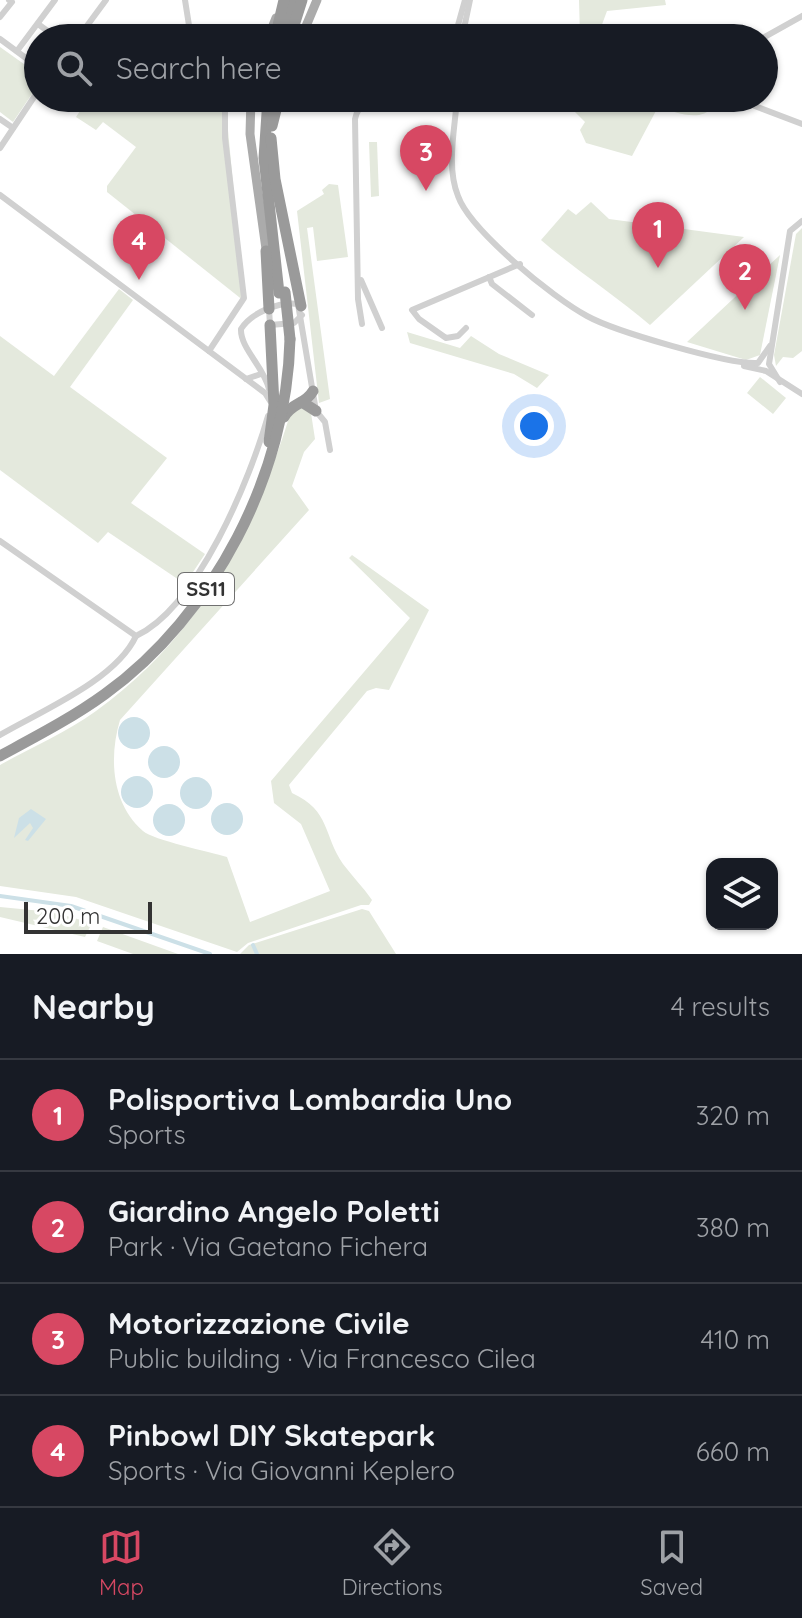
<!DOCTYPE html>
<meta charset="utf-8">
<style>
body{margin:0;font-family:Quicksand,sans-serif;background:#20242c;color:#f1f3f6}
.controls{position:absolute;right:24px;bottom:24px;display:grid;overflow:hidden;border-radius:16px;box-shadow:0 2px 6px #0004}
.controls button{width:72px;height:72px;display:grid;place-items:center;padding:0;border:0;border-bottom:2px solid #363941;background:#171b24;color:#f1f3f6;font:40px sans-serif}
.scale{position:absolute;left:24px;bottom:20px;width:128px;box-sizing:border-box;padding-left:8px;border:4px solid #333;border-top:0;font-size:22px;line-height:28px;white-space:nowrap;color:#333;-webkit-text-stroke:6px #fff;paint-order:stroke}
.you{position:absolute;left:534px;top:426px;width:28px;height:28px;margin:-20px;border:6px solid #fff;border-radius:50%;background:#1a73e8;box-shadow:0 0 0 12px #1a73e833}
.badge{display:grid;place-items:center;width:52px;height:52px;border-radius:50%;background:#d74863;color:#fff;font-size:26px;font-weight:700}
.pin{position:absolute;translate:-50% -66px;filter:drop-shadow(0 2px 4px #0008)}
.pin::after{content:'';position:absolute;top:42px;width:28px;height:24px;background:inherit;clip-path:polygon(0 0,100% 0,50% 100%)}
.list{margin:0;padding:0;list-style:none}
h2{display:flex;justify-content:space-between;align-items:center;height:104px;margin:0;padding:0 32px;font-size:34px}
h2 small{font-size:26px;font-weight:400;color:#9ea1a6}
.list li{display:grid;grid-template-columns:52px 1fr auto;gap:24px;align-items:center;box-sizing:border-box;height:112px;padding:0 32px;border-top:2px solid #363941}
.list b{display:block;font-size:30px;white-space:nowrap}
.list p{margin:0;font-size:26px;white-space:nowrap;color:#9ea1a6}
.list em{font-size:26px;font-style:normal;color:#9ea1a6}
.icon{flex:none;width:44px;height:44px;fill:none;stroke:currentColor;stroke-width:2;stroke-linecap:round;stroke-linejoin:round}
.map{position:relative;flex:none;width:802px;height:954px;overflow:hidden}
.search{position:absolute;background:#171b24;box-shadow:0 2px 6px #0004;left:24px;right:24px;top:24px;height:88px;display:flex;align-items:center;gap:20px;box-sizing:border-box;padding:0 28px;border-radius:44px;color:#9ea1a6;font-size:30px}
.sheet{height:552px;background:#171b24}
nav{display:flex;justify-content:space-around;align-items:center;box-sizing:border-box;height:112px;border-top:2px solid #363941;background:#171b24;font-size:22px;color:#9ea1a6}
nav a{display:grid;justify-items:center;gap:4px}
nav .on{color:#d74863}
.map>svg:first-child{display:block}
.green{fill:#e4e9dd}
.water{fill:#cce0e7}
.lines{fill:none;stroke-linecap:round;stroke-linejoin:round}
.canal{stroke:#cce0e7;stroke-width:4}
.minor{stroke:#d0d0d0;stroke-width:6}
.major{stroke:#ababab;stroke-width:9}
.highway{stroke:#9a9a9a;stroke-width:11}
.highway-bridge{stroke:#9a9a9a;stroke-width:11}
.labels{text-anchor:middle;stroke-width:8;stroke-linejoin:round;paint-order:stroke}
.shield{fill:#fff;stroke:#707070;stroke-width:2}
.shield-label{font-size:20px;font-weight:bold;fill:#333}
</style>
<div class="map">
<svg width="802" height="954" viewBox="0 0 802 954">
<rect width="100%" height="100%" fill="#fff"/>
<g class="green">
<polygon points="579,0 665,0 666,5 607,11 597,38 580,35"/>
<polygon points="0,47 38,74 38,85 13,122 0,112"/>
<polygon points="94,98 225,98 244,301 107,192 107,186 136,147 103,122 96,130 76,117 86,102"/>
<path d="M561,98H695L713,107C700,123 675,112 658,107L632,156L586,143L580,130L585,122Z"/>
<polygon points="369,142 377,142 379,196 371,197"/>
<polygon points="329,184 338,185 348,257 317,261 313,227 307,228 330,399 319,403 297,211 324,194 322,190"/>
<path d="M591,202L609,219L744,237L650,325C615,295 577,271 541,240L568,209L576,215Z"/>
<polygon points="802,228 802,351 793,358 783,357 776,366 774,355 796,234"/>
<polygon points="780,255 760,355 746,360 687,342"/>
<polygon points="119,289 133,300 70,387 167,458 131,503 205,554 185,584 108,532 98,543 0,470 0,336 54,376"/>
<polygon points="407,332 460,348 471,336 499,354 549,375 537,388 514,374 410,343"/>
<polygon points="760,377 786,398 773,414 747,393"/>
<path d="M301,407L311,413L315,439L304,452L292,486L309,510L120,720C109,757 111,803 143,831C153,840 210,852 227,857L250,922L330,891L301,824L274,803L271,781L410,618L349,558L352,555L429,610L389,690L376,688L367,691L289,785L292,793C331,811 323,835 343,864C352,876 363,887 372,900L369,905H361L248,943L237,952L76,897L0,886V765C32,747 67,732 96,711C199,637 253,533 290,415Z"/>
<polygon points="0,907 52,912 92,923 85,937 0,917"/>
<polygon points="362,909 369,911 396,954 240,954 249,945"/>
<polygon points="103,927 178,954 133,954 97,941"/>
</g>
<g class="water">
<circle cx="134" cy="733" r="16"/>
<circle cx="164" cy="762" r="16"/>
<circle cx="137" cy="792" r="16"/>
<circle cx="196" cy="793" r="16"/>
<circle cx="227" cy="819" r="16"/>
<circle cx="169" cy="820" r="16"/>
<polygon points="31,809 46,819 28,841 25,840 33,828 30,823 14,838 19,818"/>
</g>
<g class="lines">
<g class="canal">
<polyline points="0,896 71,906 210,954"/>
<polyline points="253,945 257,954"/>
</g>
<g class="minor">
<polyline points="185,0 191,38"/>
<polyline points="0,17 12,2 9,0"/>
<polyline points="38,24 57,38"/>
<polyline points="455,36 465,0"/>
<polyline points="78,38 106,0"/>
<polyline points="450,38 462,38 470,0"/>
<polyline points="763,38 802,16"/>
<polyline points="0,39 38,67"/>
<polyline points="17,51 55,0"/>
<polyline points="80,98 88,102 94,98"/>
<path d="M457,98C455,129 446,166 458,196C470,230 553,298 587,316C614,331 729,365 758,363L770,346"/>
<polyline points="716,98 721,102 740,102"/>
<polyline points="734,98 802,124"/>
<polyline points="0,119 13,128"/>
<polyline points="0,148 38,91"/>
<polyline points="0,195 265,393 270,401"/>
<polyline points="489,277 492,284 532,315"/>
<polyline points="361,280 382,328"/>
<polyline points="269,309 270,325 294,323 302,315"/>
<path d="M362,324L358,299L355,119C359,100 372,100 389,98"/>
<polyline points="466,328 458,336 446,338 419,319 412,310 520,264"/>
<polyline points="209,351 244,298 225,138 225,98"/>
<polyline points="744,366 766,371 802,394"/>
<polyline points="246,379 261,374"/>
<polyline points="780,382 769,364 790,231 802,221"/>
<path d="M269,389C264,367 240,348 241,329C251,313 279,301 298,304L316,411L325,422L330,450"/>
<path d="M0,541L136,636C198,607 250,479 268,416"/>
<path d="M0,735C41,711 116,680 136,636"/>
</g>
<g class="major">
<polyline points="268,38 276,18"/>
<polyline points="301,38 317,0"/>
<polyline points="251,98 250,134 267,256"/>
</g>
<g class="highway">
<polyline points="286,26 294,0"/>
<polyline points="275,38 284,0"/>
<polyline points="290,38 302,0"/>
<polyline points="268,98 264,158 279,293"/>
<polyline points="272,126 279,98"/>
<polyline points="271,138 275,179 301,306"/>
<polyline points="266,251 269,309"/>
<polyline points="302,402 316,411"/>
<path d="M284,417C291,403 306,404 313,391"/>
<polyline points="269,442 274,405 270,325"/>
<path d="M0,756C35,737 72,718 105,694C214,615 287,474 290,339"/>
</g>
<polyline class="highway-bridge" points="285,292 290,339"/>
</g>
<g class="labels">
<rect class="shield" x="178" y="573" width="56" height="32" rx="6"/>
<g class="shield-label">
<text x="206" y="596">SS11</text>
</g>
</g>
</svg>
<div class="controls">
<button><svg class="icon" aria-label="layers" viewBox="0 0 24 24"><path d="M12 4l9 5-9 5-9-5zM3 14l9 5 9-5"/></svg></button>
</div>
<div class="scale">200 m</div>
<div class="you"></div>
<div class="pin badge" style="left:658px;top:268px">1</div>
<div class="pin badge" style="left:745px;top:310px">2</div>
<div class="pin badge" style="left:426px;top:191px">3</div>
<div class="pin badge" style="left:139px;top:280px">4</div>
<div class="search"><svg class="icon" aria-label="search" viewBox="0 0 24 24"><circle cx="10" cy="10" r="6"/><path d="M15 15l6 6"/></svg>Search here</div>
</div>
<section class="sheet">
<h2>Nearby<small>4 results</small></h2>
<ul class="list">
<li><span class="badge">1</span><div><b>Polisportiva Lombardia Uno</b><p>Sports</p></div><em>320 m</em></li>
<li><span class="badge">2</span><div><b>Giardino Angelo Poletti</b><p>Park · Via Gaetano Fichera</p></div><em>380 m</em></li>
<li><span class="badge">3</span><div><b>Motorizzazione Civile</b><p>Public building · Via Francesco Cilea</p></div><em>410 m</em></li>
<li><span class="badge">4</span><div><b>Pinbowl DIY Skatepark</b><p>Sports · Via Giovanni Keplero</p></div><em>660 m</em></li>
</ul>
</section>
<nav>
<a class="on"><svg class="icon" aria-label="map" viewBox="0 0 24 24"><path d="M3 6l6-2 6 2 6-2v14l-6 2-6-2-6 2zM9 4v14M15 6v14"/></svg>Map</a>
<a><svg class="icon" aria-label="directions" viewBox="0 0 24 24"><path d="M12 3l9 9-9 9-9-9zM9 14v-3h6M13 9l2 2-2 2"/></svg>Directions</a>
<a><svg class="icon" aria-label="saved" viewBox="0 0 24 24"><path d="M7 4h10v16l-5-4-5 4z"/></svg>Saved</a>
</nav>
